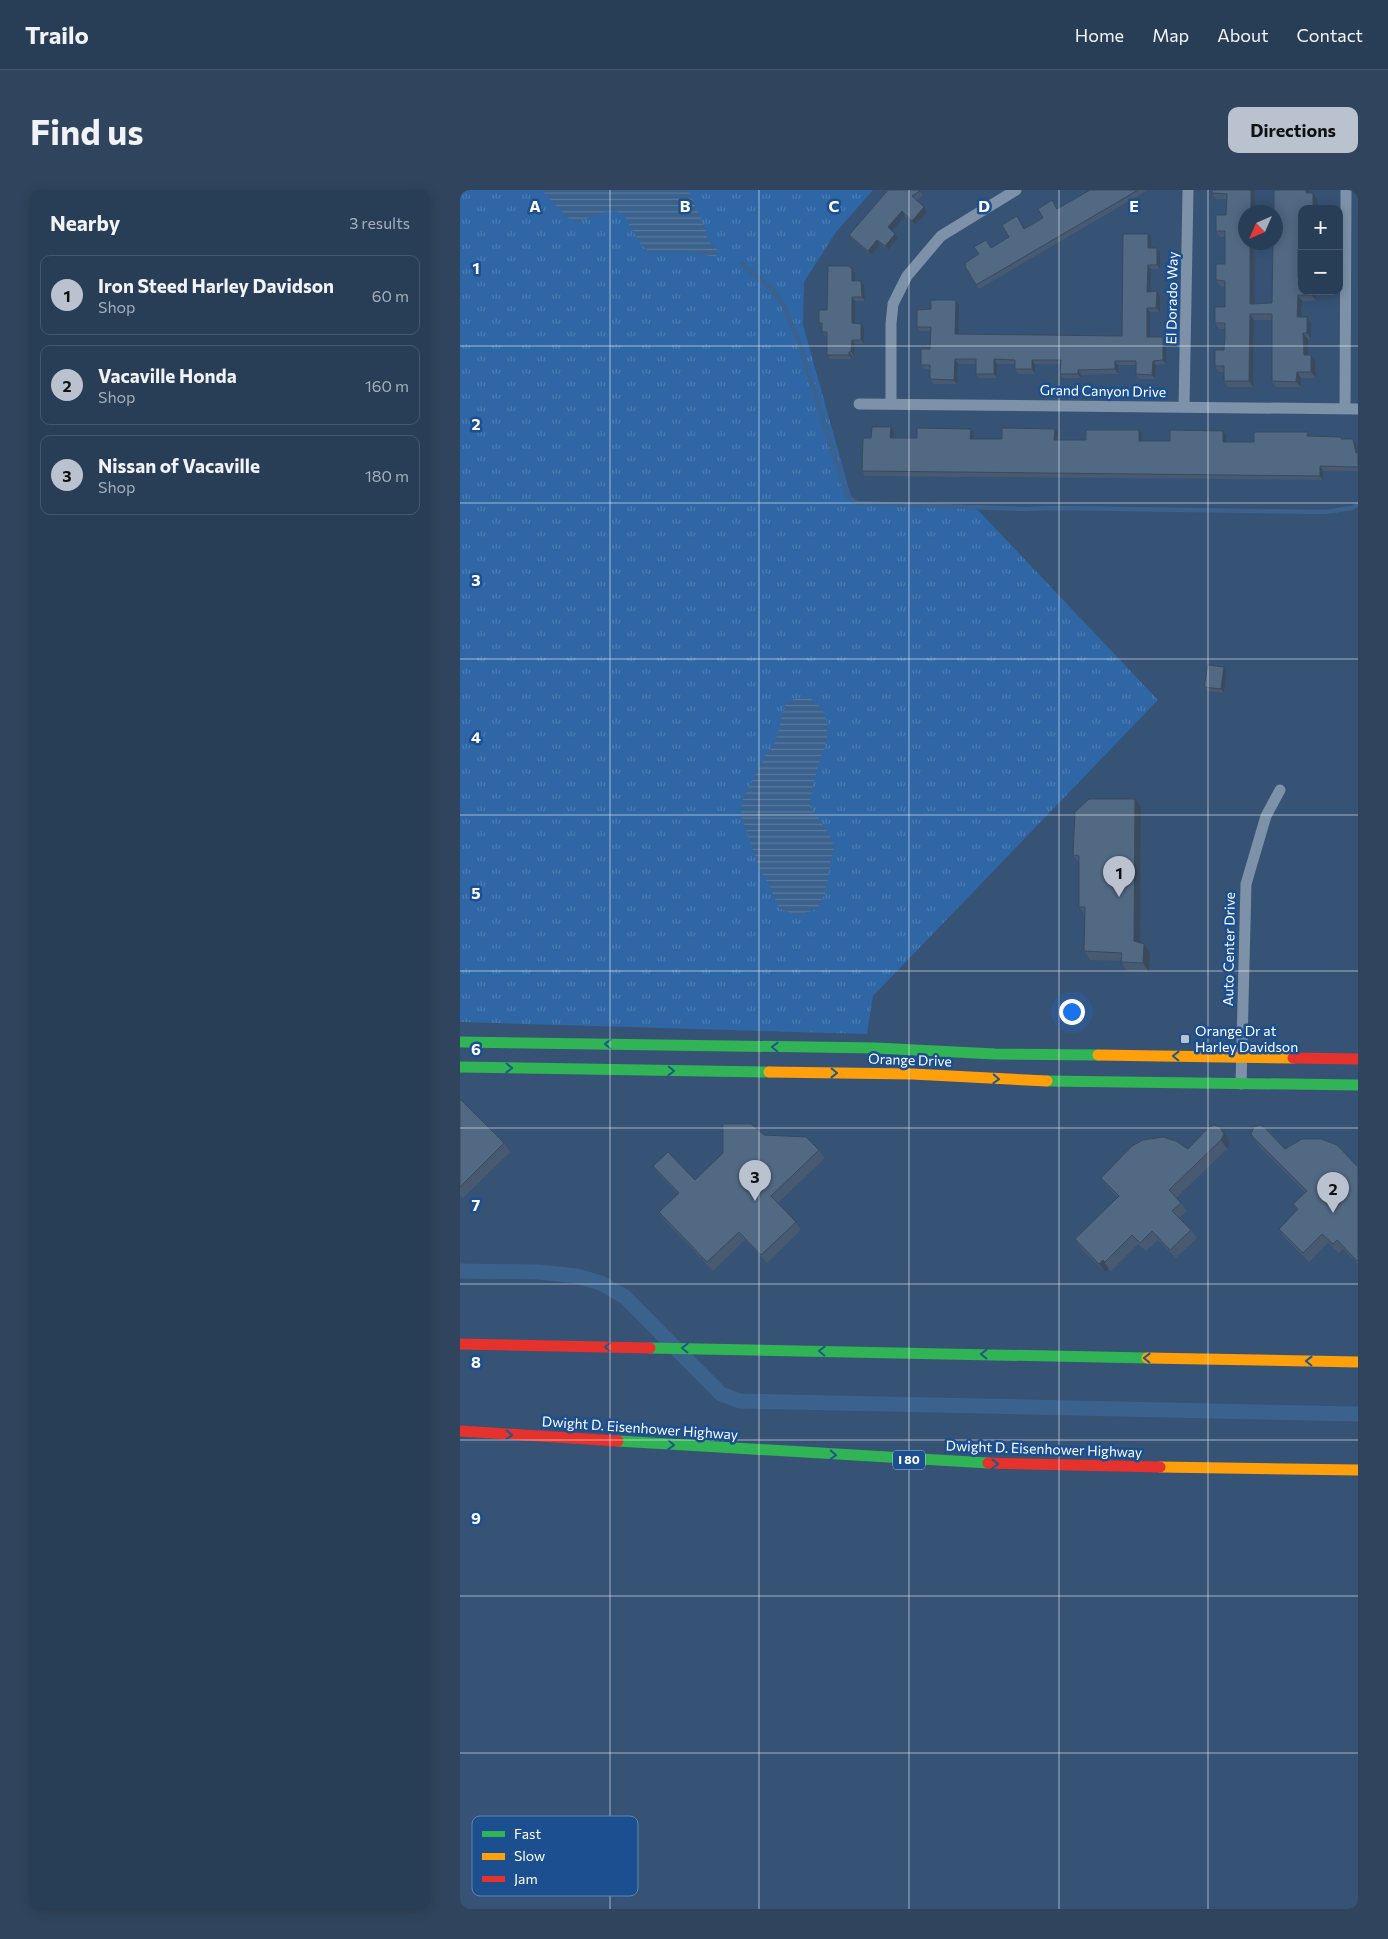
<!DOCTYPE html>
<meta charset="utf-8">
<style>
body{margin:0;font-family:Commissioner,sans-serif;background:#30455d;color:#f1f3f6}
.controls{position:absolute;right:15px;top:15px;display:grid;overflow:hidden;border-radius:10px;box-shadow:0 2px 12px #0003}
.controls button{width:45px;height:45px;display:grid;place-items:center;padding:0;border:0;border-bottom:1px solid #44576d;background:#283e57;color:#f1f3f6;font:25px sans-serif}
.compass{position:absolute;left:778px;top:15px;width:45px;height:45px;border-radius:50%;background:#283e57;box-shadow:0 2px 12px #0003;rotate:225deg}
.you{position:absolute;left:611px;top:821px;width:18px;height:18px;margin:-12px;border:4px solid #fff;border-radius:50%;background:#1a73e8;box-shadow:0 0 0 8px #1a73e833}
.badge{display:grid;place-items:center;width:32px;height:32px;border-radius:50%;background:#b9c2ce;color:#111;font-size:16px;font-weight:700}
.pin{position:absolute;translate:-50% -41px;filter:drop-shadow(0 1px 2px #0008)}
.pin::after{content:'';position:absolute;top:26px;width:18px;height:15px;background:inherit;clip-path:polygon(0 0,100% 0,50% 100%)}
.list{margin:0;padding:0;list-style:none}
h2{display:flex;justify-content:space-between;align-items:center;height:65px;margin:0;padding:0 20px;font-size:21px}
h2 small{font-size:16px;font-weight:400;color:#a5aeba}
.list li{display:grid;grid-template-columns:32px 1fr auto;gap:15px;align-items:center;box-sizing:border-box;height:80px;margin:0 10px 10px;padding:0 10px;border:1px solid #44576d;border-radius:10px}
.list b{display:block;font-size:19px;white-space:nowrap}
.list p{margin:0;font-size:16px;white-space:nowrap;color:#a5aeba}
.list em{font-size:16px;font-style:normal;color:#a5aeba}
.map{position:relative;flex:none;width:898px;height:1719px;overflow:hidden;border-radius:10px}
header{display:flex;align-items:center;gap:30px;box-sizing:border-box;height:70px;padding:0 25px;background:#283e57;border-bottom:1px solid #44576d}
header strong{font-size:24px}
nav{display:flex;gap:28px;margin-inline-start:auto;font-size:18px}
.intro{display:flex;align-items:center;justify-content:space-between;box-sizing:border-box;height:120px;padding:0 30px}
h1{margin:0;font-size:35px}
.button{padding:12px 22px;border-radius:10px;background:#b9c2ce;color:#111;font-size:18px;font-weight:700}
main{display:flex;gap:30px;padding:0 30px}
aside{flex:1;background:#283e57;border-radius:10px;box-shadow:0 2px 12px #0003}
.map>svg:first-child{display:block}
.grass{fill:url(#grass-tufts)}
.water{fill:url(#water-rules)}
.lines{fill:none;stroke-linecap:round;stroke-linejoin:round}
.stream{stroke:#3b618d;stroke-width:4.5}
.canal{stroke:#3b618d;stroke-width:15}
.street{stroke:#7d92a8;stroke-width:11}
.fast{stroke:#30b455;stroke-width:11}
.slow{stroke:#ff9f0a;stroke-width:11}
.jam{stroke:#e5322d;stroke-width:11}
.wall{fill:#475a72}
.shaded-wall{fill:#394a5c}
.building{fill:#526984;stroke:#394a5c}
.oneway{stroke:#1d5989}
.grid{fill:none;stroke:#fff;stroke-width:1;stroke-opacity:0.55}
.poi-dot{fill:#b9c2ce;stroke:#1b4f8f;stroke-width:2}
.labels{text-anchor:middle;stroke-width:5;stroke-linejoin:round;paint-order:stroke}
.shield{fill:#1b4f8f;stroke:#bbcadd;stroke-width:1}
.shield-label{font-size:12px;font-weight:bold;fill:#fff}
.street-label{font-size:14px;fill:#fff;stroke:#1b4f8f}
.poi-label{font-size:14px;fill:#fff;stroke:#1b4f8f;text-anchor:start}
.key{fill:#1b4f8f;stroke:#5f84b1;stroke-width:1}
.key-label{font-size:14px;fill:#fff}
.grid-label{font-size:16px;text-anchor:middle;font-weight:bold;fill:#fff;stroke:#1b4f8f;stroke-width:5;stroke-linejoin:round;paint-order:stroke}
</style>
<header>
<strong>Trailo</strong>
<nav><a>Home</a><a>Map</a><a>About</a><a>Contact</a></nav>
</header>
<div class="intro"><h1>Find us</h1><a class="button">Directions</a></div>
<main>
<aside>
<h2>Nearby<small>3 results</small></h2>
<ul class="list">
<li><span class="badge">1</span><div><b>Iron Steed Harley Davidson</b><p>Shop</p></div><em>60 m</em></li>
<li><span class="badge">2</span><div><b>Vacaville Honda</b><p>Shop</p></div><em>160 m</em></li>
<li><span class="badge">3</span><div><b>Nissan of Vacaville</b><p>Shop</p></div><em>180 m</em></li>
</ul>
</aside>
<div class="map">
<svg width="898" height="1719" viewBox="0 0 898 1719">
<defs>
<pattern id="grass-tufts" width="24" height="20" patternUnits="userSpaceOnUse" patternTransform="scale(1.25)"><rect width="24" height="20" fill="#2f66a5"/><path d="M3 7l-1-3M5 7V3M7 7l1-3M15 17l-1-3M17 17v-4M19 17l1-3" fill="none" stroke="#4e7db2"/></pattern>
<pattern id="water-rules" width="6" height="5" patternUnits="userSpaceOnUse" patternTransform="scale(1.25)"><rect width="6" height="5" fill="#3b618d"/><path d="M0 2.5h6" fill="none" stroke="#58799e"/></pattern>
</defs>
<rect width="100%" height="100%" fill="#365274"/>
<polygon class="grass" points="0,0 413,0 376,42 344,92 343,135 393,314 516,318 698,510 413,806 407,844 0,832"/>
<g class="water">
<polygon points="81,0 228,0 245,38 248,51 257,59 256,67 230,62 190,62 181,55 165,27 156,21 146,22 116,32 108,28"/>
<path d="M338,508L351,509L362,518L367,532V548L352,598L350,616L370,645L374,656L365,704L357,719C340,725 335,726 319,718L311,699L298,675L281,625L283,609L291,593L306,564L314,556L326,513Z"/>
</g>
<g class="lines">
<polyline class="stream" points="282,74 314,101 323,114 340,155 387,306 397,313 565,319 594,318 865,322 892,318 898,314"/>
<polyline class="canal" points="0,1081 79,1082 117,1086 141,1093 165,1107 261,1204 280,1211 898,1224"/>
<g class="street">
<polyline points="399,214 898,219"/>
<polyline points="431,214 431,134 433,114 447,86 481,46 556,0"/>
<polyline points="724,217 728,0"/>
<polyline points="885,218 886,0"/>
<polyline points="781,894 786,694 806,626 820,600"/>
</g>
<g class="fast">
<polyline points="0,852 416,858 535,864 638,865"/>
<polyline points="0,877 309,882"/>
<polyline points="587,891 898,895"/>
<polyline points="190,1158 687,1168"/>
<polyline points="158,1251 528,1273"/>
</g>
<g class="slow">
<polyline points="638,865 833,868"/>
<polyline points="309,882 452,884 587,891"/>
<polyline points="687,1168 898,1172"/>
<polyline points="700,1277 898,1280"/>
</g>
<g class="jam">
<polyline points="833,868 898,869"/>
<polyline points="0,1154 190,1158"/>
<polyline points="0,1241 158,1251"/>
<polyline points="528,1273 700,1277"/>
</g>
</g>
<g class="wall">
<polygon points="630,0 688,0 519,99 516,95 531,58"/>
<polygon points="795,0 794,114 812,113 814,0 850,0 850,3 853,3 857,9 857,19 842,19 842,101 856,101 856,111 842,111 841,127 847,127 851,133 851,149 848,149 848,165 851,165 855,171 856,188 841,188 841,197 816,197 812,191 812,130 794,130 793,197 768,197 764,191 764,182 759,182 755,176 764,160 765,139 759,139 755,133 765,117 765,97 760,96 756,90 765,74 765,47 760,47 756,41 766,25 767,9 756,9 752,3"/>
<polygon points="460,1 463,6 456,10 467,22 455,35 445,26 432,41 438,48 428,60 420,54 411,65 392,49 389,45"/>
<polygon points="691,48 691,58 700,63 700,79 691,79 690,102 697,101 700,106 700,122 690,122 690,147 703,147 706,151 706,174 696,175 695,189 679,189 676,184 676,175 658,175 658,184 621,185 621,188 603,188 600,184 601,174 575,174 575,184 558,184 555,179 555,174 537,174 537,188 519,188 516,184 516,174 498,174 497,194 473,194 470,189 470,179 464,179 461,175 470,159 470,141 460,141 457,137 471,119 499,115 498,144 662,146"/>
<polygon points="391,78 395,83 395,91 401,91 404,95 405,111 395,111 395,134 401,134 404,138 404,154 395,154 394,166 392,166 392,169 370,169 367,165 367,146 365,146 362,142 362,137 359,133"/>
<polygon points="431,237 434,242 433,248 457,248 511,239 514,243 513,249 542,249 598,243 598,250 626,250 682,244 682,251 710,251 766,245 766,252 794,252 850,246 881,247 883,249 893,249 896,253 898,263 898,281 863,281 863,290 405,286 402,281 411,248"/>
<polygon points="767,482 764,503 747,501 744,497"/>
<polygon points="675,609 681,617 680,753 690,762 689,782 667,781 661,772 661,771 630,770 624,761 625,725 619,717 619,673 613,665"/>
<polygon points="0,909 44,953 50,962 3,1008 0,1005"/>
<polygon points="791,944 825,959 898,977 898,1074 883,1059 879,1063 868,1053 849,1072 824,1047 819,1039 837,1020 833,1014 845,1002 799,956"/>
<polygon points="304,945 359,960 365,968 318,1013 336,1032 341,1040 307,1073 285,1050 253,1081 205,1031 199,1022 218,1004 199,984 193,976 235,990"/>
<polygon points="766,945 770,953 767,959 716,1008 721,1013 727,1021 719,1028 731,1040 737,1048 716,1068 698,1050 686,1061 678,1054 651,1081 649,1079 645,1082 621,1058 615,1049 658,1008 647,996 641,988"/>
</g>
<g class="shaded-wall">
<rect x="791" y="0" width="4" height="22"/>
<polygon points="846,0 850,0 850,9 846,3"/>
<polygon points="853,3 857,9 857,19 853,19"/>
<polygon points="464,17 467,22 455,35 452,31"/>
<polygon points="442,21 445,26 431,42 428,37"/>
<polygon points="435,44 438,48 428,60 425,56"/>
<polygon points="688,44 691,48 691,63 688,58"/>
<polygon points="417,50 420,54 411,65 408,61"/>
<polygon points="790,52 795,52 794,120 790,114"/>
<polygon points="697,58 700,63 700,79 697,75"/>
<polygon points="838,59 842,64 842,93 838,88"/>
<polygon points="688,75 691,79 690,106 687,102"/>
<polygon points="390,76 395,83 395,95 392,91"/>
<polygon points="401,91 404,95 405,111 402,107"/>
<polygon points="697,101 700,106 700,122 696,118"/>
<polygon points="852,101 856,101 856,111 852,105"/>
<polygon points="838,105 842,111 841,133 837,127"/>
<polygon points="392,107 395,111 395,138 392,133"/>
<polygon points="496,110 499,115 498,149 495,144"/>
<polygon points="687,118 690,122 690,151 687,147"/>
<polygon points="790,124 794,130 793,197 789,191"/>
<polygon points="847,127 851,133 851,149 847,143"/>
<polygon points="401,134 404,138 404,154 401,150"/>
<polygon points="843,143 848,149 848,171 844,165"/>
<polygon points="703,147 706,151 706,174 703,170"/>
<polygon points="392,150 395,154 394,166 391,162"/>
<polygon points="389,162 392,166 392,169 389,165"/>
<polygon points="851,165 855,171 856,188 851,182"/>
<polygon points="495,169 498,174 497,194 494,190"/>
<polygon points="534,169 537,174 537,188 534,184"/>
<polygon points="572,170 575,174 575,184 572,179"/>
<polygon points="655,171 658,175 658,184 655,179"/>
<polygon points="693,171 696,175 695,189 692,185"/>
<polygon points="618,180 621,185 621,188 618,184"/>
<polygon points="837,182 841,188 841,197 836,192"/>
<polygon points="431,237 434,242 433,253 430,248"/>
<polygon points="511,239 514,243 513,253 510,249"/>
<polygon points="595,239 598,243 597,254 594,250"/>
<polygon points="679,240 682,244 682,255 679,251"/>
<polygon points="763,241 766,245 766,256 763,252"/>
<polygon points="893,249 896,253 898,263 896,263"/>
<polygon points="860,276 863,281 863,290 860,286"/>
<polygon points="764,477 767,482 764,503 761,499"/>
<polygon points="675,609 681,617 680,760 674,751"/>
<polygon points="684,754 690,762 689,782 683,773"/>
<polygon points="760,937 766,945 770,953 767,959 761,950"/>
<polygon points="643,1070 649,1079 645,1082 639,1074"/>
</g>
<g class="building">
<polygon points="428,0 458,0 460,1 452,6 464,17 452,31 442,21 428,37 435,44 425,56 417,50 408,61 389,45"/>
<polygon points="630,0 678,0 516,95 505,76 506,75 505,73 519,64 514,57 526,50 531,58 549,47 542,35 557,26 564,39 583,28 578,19 592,10 597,19"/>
<polygon points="752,0 791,0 791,22 786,22 786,52 790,52 790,114 812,113 813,52 816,52 816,22 814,22 814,0 846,0 846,3 853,3 853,19 842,19 842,59 838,59 838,88 842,88 842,101 852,101 852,105 838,105 837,127 847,127 847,143 843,143 844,165 851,165 851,182 837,182 836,192 812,191 812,124 790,124 789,191 764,191 764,176 755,176 755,160 764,160 765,146 765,133 755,133 755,117 765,117 765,91 756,90 756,74 765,74 765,41 756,41 756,25 766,25 767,4 752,3"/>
<polygon points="663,44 688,44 688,58 697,58 697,75 688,75 687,102 697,101 696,118 687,118 687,147 703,147 703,170 693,171 692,185 676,184 676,171 655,171 655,179 618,180 618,184 600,184 601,170 572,170 572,179 555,179 555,170 534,169 534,184 516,184 516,169 495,169 494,190 470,189 470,175 461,175 461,159 470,159 471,137 457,137 457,120 471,119 471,110 496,110 495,144 662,146"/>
<polygon points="368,76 390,76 390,78 392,78 392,91 401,91 402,107 392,107 392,133 401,134 401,150 392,150 391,162 389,162 389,165 367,165 367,142 362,142 362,133 359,133 359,120 367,120"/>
<polygon points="412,237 431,237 430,248 457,248 457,238 511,239 510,249 542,249 542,238 595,239 594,250 626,250 626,240 679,240 679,251 710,251 710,240 763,241 763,252 794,252 794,242 848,242 847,246 881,247 881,249 893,249 896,263 898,263 898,277 860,276 860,286 402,281 403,248 411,248"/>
<polygon points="748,475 764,477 761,499 744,497"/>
<polygon points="629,609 675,609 674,751 684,754 683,773 661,772 662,763 624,761 625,717 619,717 619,666 613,665 615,622"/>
<polygon points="0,909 44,953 0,997"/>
<polygon points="263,934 291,934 304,945 346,947 359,960 311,1006 336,1032 301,1065 279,1042 247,1072 199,1022 219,1003 193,976 208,962 235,990 263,963"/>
<polygon points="754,935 760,937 764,944 761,950 709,1000 721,1013 712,1021 731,1040 710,1060 692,1041 680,1053 672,1045 645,1072 643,1070 639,1074 615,1049 659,1006 641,988 672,956 683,950 703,947 716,951 728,959 749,937"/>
<polygon points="800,935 805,938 825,959 842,949 861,949 877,955 898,977 898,1070 897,1071 877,1050 873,1054 862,1044 843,1063 819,1039 838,1019 833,1014 847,1001 793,947 791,944 794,937"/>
</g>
<defs><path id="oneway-chevron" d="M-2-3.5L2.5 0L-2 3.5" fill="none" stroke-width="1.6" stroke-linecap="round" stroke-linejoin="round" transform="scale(1.25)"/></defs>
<g class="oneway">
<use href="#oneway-chevron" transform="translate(148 854) rotate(-179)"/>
<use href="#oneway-chevron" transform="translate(315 857) rotate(-179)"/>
<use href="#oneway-chevron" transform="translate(716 866) rotate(-179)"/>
<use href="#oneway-chevron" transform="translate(49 878) rotate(1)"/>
<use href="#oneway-chevron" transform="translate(211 881) rotate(1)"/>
<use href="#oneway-chevron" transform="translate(374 883) rotate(1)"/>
<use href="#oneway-chevron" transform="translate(536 889) rotate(3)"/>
<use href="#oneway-chevron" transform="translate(148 1157) rotate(-179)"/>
<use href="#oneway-chevron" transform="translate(225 1158) rotate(-179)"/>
<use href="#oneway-chevron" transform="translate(362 1161) rotate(-179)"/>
<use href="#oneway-chevron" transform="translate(524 1164) rotate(-179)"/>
<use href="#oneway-chevron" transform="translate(687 1168) rotate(-179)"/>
<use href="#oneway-chevron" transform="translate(849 1171) rotate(-179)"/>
<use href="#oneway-chevron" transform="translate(49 1245) rotate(4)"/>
<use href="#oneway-chevron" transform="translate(211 1255) rotate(4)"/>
<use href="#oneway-chevron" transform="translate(373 1265) rotate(3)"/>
<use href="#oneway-chevron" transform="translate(535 1274) rotate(2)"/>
</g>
<path class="grid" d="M150,0V1719M299,0V1719M449,0V1719M599,0V1719M748,0V1719M0,156H898M0,313H898M0,469H898M0,625H898M0,781H898M0,938H898M0,1094H898M0,1250H898M0,1406H898M0,1563H898"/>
<rect class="poi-dot" x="720" y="844" width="10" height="10" rx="2.5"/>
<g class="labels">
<rect class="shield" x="433" y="1260.5" width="32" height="19" rx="4"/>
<g class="shield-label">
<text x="449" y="1274">I 80</text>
</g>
<g class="street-label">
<text transform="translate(712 108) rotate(-89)" y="5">El Dorado Way</text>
<text transform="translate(643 201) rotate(1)" y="5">Grand Canyon Drive</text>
<text transform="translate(769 759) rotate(-89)" y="5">Auto Center Drive</text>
<text transform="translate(450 870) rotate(2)" y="5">Orange Drive</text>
<text transform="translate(180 1238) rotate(4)" y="5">Dwight D. Eisenhower Highway</text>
<text transform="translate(584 1259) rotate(2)" y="5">Dwight D. Eisenhower Highway</text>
</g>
<g class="poi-label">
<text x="735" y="846">Orange Dr at<tspan x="735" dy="16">Harley Davidson</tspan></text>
</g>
</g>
<rect x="12" y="1626" width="166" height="80" rx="8" class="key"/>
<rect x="22" y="1641" width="23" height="6" fill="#30b455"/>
<rect x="22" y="1663" width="23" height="7" fill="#ff9f0a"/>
<rect x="22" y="1686" width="23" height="6" fill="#e5322d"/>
<g class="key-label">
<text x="54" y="1649">Fast</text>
<text x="54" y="1671">Slow</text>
<text x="54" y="1694">Jam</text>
</g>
<g class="grid-label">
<text x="75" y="22">A</text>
<text x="225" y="22">B</text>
<text x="374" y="22">C</text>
<text x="524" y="22">D</text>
<text x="674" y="22">E</text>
<text x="16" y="84">1</text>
<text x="16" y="240">2</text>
<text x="16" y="396">3</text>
<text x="16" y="553">4</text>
<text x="16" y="709">5</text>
<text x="16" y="865">6</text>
<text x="16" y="1021">7</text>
<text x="16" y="1178">8</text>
<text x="16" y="1334">9</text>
</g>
</svg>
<div class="controls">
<button>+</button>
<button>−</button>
</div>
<svg class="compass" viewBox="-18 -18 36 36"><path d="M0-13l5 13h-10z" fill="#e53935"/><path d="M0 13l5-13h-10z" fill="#a5aeba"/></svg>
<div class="you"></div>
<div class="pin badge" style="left:659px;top:707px">1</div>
<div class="pin badge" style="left:873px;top:1023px">2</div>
<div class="pin badge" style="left:295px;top:1011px">3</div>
</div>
</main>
